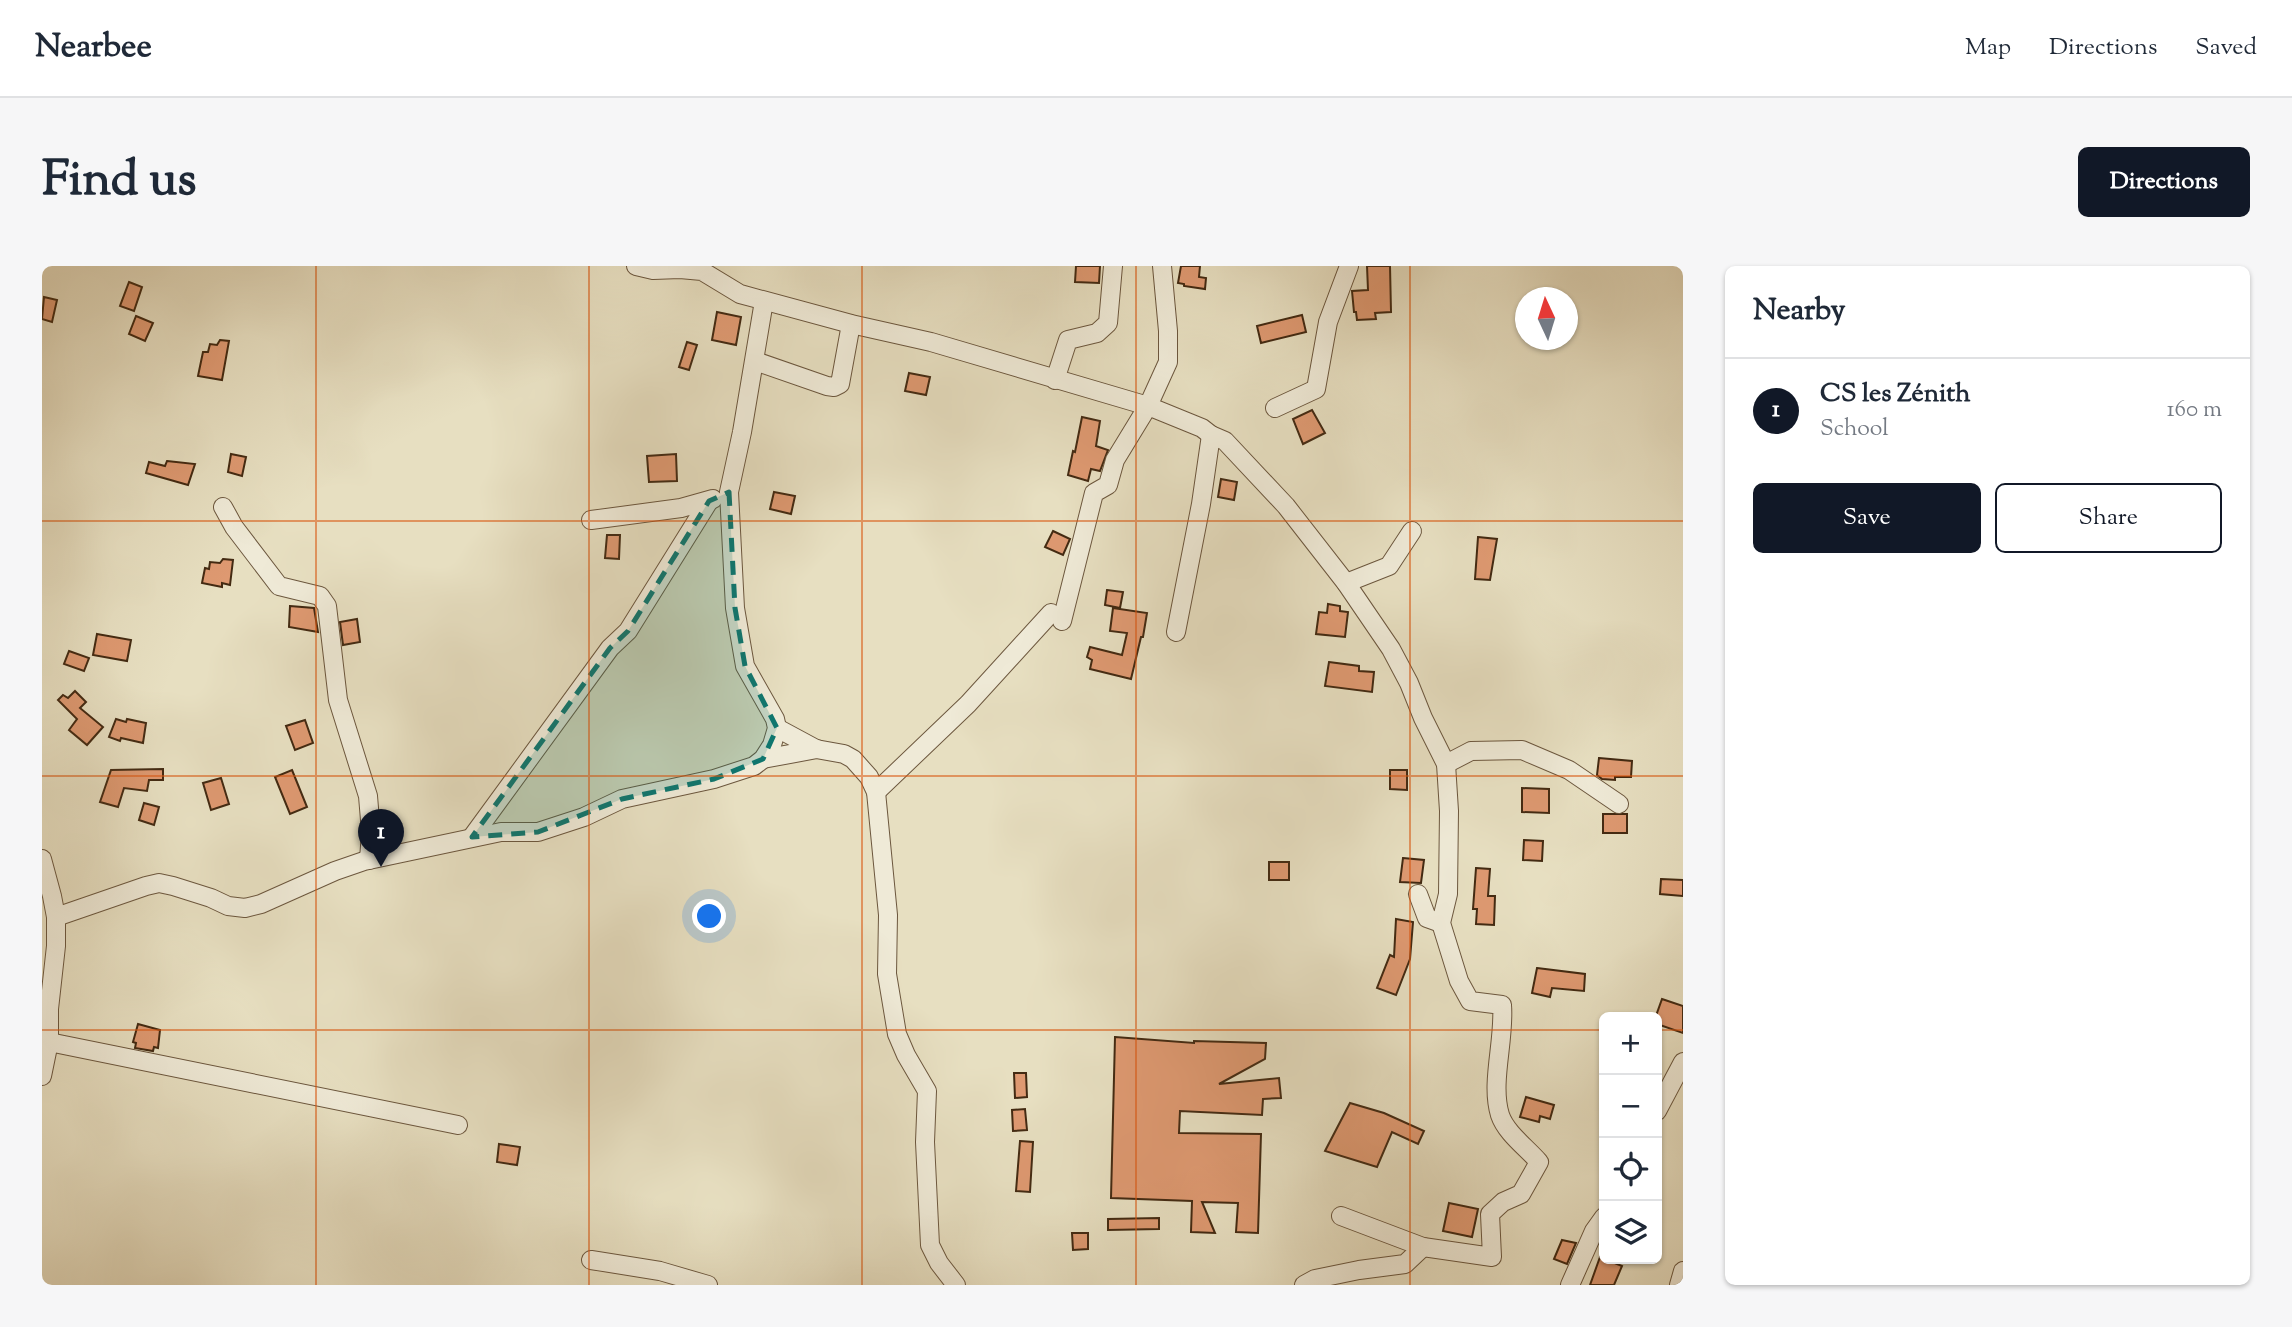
<!DOCTYPE html>
<meta charset="utf-8">
<style>
body{margin:0;font-family:"Sorts Mill Goudy",serif;background:#f6f6f7;color:#1f2937}
.controls{position:absolute;right:21px;bottom:21px;display:grid;overflow:hidden;border-radius:10px;box-shadow:0 2px 5px #0004}
.controls button{width:63px;height:63px;display:grid;place-items:center;padding:0;border:0;border-bottom:2px solid #e0e1e3;background:#fff;color:#1f2937;font:35px sans-serif}
.compass{position:absolute;left:1473px;top:21px;width:63px;height:63px;border-radius:50%;background:#fff;box-shadow:0 2px 5px #0004;rotate:356deg}
.you{position:absolute;left:668px;top:651px;width:24px;height:24px;margin:-18px;border:5px solid #fff;border-radius:50%;background:#1a73e8;box-shadow:0 0 0 10px #1a73e833}
.badge{display:grid;place-items:center;width:46px;height:46px;border-radius:50%;background:#111827;color:#fff;font-size:23px;font-weight:700}
.pin{position:absolute;translate:-50% -58px;filter:drop-shadow(0 2px 4px #0008)}
.pin::after{content:'';position:absolute;top:37px;width:24px;height:21px;background:inherit;clip-path:polygon(0 0,100% 0,50% 100%)}
.list{margin:0;padding:0;list-style:none}
h2{display:flex;justify-content:space-between;align-items:center;height:91px;margin:0;padding:0 28px;font-size:30px}
h2 small{font-size:23px;font-weight:400;color:#747a83}
.list li{display:grid;grid-template-columns:46px 1fr auto;gap:21px;align-items:center;box-sizing:border-box;height:105px;padding:0 28px;border-top:2px solid #e0e1e3}
.list b{display:block;font-size:26px;white-space:nowrap}
.list p{margin:0;font-size:23px;white-space:nowrap;color:#747a83}
.list em{font-size:23px;font-style:normal;color:#747a83}
.actions{display:flex;gap:14px;padding:21px 28px}
.actions a{flex:1;padding:16px 0;border:2px solid #111827;border-radius:10px;text-align:center;font-size:24px;color:#111827}
.actions .main{background:#111827;color:#fff}
.icon{flex:none;width:38px;height:38px;fill:none;stroke:currentColor;stroke-width:2;stroke-linecap:round;stroke-linejoin:round}
.map{position:relative;flex:none;width:1641px;height:1019px;overflow:hidden;border-radius:10px}
header{display:flex;align-items:center;gap:42px;box-sizing:border-box;height:98px;padding:0 35px;background:#fff;border-bottom:2px solid #e0e1e3}
header strong{font-size:33px}
nav{display:flex;gap:38px;margin-inline-start:auto;font-size:24px}
.intro{display:flex;align-items:center;justify-content:space-between;box-sizing:border-box;height:168px;padding:0 42px}
h1{margin:0;font-size:49px}
.button{padding:18px 32px;border-radius:10px;background:#111827;color:#fff;font-size:24px;font-weight:700}
main{display:flex;gap:42px;padding:0 42px}
aside{flex:1;background:#fff;border-radius:10px;box-shadow:0 2px 5px #0004}
.map>svg:first-child{display:block}
.building{fill:#de9971;stroke:#432a12;stroke-width:2}
.lines{fill:none;stroke-linecap:round;stroke-linejoin:round}
.minor-casing{stroke:#6c573e;stroke-width:20}
.minor{stroke:#efead7;stroke-width:18}
.marked{fill:#0f766e;fill-opacity:0.2;stroke:#0f766e;stroke-width:5;stroke-dasharray:14 9;stroke-linejoin:round}
.grid{fill:none;stroke:#d8540d;stroke-width:2;stroke-opacity:0.55}
</style>
<header>
<strong>Nearbee</strong>
<nav><a>Map</a><a>Directions</a><a>Saved</a></nav>
</header>
<div class="intro"><h1>Find us</h1><a class="button">Directions</a></div>
<main>
<div class="map">
<svg width="1641" height="1019" viewBox="0 0 1641 1019">
<rect width="100%" height="100%" fill="#e7dfc1"/>
<filter id="stains"><feTurbulence type="fractalNoise" baseFrequency=".00286" numOctaves="4"/><feColorMatrix values="0 0 0 0 .2 0 0 0 0 .09 0 0 0 0 .02 0 0 0 .5 -.17"/></filter>
<radialGradient id="worn" r=".72"><stop offset=".6" stop-color="#630" stop-opacity="0"/><stop offset="1" stop-color="#630" stop-opacity=".3"/></radialGradient>
<g class="building">
<polygon points="1034,0 1058,0 1057,17 1033,16"/>
<polygon points="1139,0 1158,0 1157,11 1164,12 1163,23 1142,20 1142,18 1136,17"/>
<polygon points="1325,0 1348,0 1349,46 1333,47 1334,53 1315,54 1314,46 1312,46 1310,25 1326,24"/>
<polygon points="87,16 100,21 92,45 78,40"/>
<polygon points="2,31 15,34 10,56 0,53"/>
<polygon points="675,46 699,51 694,79 670,74"/>
<polygon points="1260,49 1264,66 1219,77 1215,60"/>
<polygon points="94,50 111,57 103,75 87,68"/>
<polygon points="178,74 187,75 180,114 156,110 161,86 166,86 168,78 175,79"/>
<polygon points="645,76 655,79 647,104 637,101"/>
<polygon points="867,107 888,111 884,129 863,125"/>
<polygon points="1270,144 1283,167 1261,178 1251,153"/>
<polygon points="1040,151 1058,155 1054,180 1066,184 1058,205 1049,203 1046,215 1026,209 1031,185 1033,186"/>
<polygon points="189,188 204,191 200,210 186,206"/>
<polygon points="634,188 635,215 607,216 605,190"/>
<polygon points="125,195 153,198 146,219 104,207 107,196 123,200"/>
<polygon points="1179,213 1195,216 1192,234 1176,231"/>
<polygon points="732,226 753,230 749,248 728,243"/>
<polygon points="1011,265 1028,273 1021,289 1003,281"/>
<polygon points="565,269 578,269 577,293 563,292"/>
<polygon points="1436,271 1455,273 1448,314 1433,313"/>
<polygon points="181,293 191,294 188,319 180,317 180,321 160,317 163,302 167,303 168,296 178,297"/>
<polygon points="1065,324 1081,326 1078,342 1063,339"/>
<polygon points="1286,338 1298,340 1298,345 1306,346 1303,371 1274,368 1277,346 1285,347"/>
<polygon points="248,340 272,342 276,366 247,361"/>
<polygon points="1071,342 1105,347 1101,371 1099,371 1089,413 1048,403 1050,394 1045,391 1048,381 1080,389 1085,367 1068,365"/>
<polygon points="315,353 318,376 301,379 298,356"/>
<polygon points="55,368 89,374 85,395 51,389"/>
<polygon points="27,385 47,392 42,405 22,398"/>
<polygon points="1287,396 1317,400 1317,405 1332,406 1330,426 1283,420"/>
<polygon points="33,425 44,436 38,442 61,461 45,479 27,464 35,453 16,434 21,429 26,432"/>
<polygon points="74,453 84,456 85,453 104,457 101,477 79,472 78,475 67,471"/>
<polygon points="263,454 271,477 253,484 244,460"/>
<polygon points="1557,492 1590,495 1589,511 1573,511 1573,514 1560,513 1555,509"/>
<polygon points="121,503 121,514 107,514 105,525 82,522 76,541 58,536 69,504"/>
<polygon points="250,504 265,541 248,548 233,511"/>
<polygon points="1348,504 1365,504 1365,524 1348,523"/>
<polygon points="179,512 187,538 169,544 161,517"/>
<polygon points="1480,522 1507,523 1507,547 1480,546"/>
<polygon points="102,537 117,541 112,559 97,554"/>
<rect x="1561" y="548" width="24" height="19"/>
<polygon points="1482,574 1501,575 1500,595 1481,594"/>
<polygon points="1361,592 1382,594 1379,617 1358,616"/>
<rect x="1227" y="596" width="20" height="18"/>
<polygon points="1434,602 1448,603 1446,630 1453,630 1452,659 1434,658 1435,643 1431,643"/>
<polygon points="1619,613 1641,614 1641,630 1618,628"/>
<polygon points="1354,653 1371,656 1368,693 1354,729 1335,722 1348,689 1352,691"/>
<polygon points="1495,702 1543,708 1542,725 1510,722 1508,731 1490,727"/>
<polygon points="1620,733 1641,740 1641,767 1615,758 1615,747"/>
<polygon points="96,758 118,764 116,782 112,781 111,785 93,782 94,777 91,776"/>
<polygon points="1073,771 1152,777 1152,775 1224,777 1223,793 1177,818 1237,812 1239,832 1221,833 1220,849 1138,845 1137,867 1219,868 1216,967 1194,966 1196,937 1160,936 1173,967 1149,966 1150,935 1069,932"/>
<polygon points="972,807 984,807 985,831 973,832"/>
<polygon points="1484,831 1512,839 1508,853 1498,850 1497,856 1478,851"/>
<polygon points="1308,837 1342,847 1382,865 1376,878 1350,866 1335,901 1283,885"/>
<polygon points="983,843 985,864 971,865 970,844"/>
<polygon points="978,875 991,876 988,926 974,925"/>
<polygon points="457,878 478,881 475,899 455,896"/>
<polygon points="1407,937 1436,943 1430,971 1401,965"/>
<polygon points="1117,952 1117,963 1066,964 1066,953"/>
<polygon points="1030,967 1046,967 1046,983 1031,984"/>
<polygon points="1520,974 1534,977 1525,998 1512,993"/>
<polygon points="1558,991 1580,1000 1572,1019 1548,1019"/>
</g>
<g class="lines">
<g class="minor-casing">
<g id="minor">
<path d="M594,0L611,4L638,3L660,5L698,28L809,58L889,76L1106,140L1160,162L1169,169L1183,175L1244,240L1304,317L1349,383L1367,417L1381,452L1404,498L1407,545L1406,628L1399,657L1417,715L1428,735L1460,739C1463,774 1448,817 1458,849C1464,867 1485,882 1497,896L1479,928L1461,936L1448,948L1450,991L1381,981L1299,950"/>
<polyline points="713,95 785,120 792,121 798,118 809,58"/>
<polyline points="1013,114 1026,74 1055,67 1066,57 1071,0"/>
<polyline points="1233,142 1274,123 1286,56 1307,0"/>
<polyline points="181,241 192,261 237,320 278,330 285,340 296,434 326,530 329,566 327,594"/>
<polyline points="549,254 639,242 671,233"/>
<polyline points="1304,317 1347,300 1370,265"/>
<polyline points="1020,355 1052,227 1066,219 1073,194 1106,140 1126,96 1126,65 1120,0"/>
<polyline points="1134,366 1159,238 1169,169"/>
<polyline points="735,462 774,483 802,488 811,493 827,511 834,526 846,649 845,708 855,768 864,789 885,825 883,876 888,979 897,997 914,1019"/>
<polyline points="721,493 775,483"/>
<polyline points="1404,498 1429,485 1480,484 1527,504 1577,538"/>
<polyline points="834,526 926,438 1009,347"/>
<polyline points="430,571 568,382 586,365 667,235"/>
<polyline points="0,593 10,630 14,651 14,680 7,743 7,776 0,810"/>
<polyline points="1376,628 1385,652 1399,657"/>
<polyline points="14,651 104,620 117,617 131,620 169,632 186,640 203,642 219,638 293,605 322,595 459,566 496,566 542,551 580,533 672,513 712,500 721,493 730,479 735,462 733,453 703,400 693,342 687,226 700,166 722,35"/>
<polyline points="7,776 416,859"/>
<polyline points="1615,845 1641,796"/>
<polyline points="549,994 618,1005 666,1019"/>
<polyline points="1262,1019 1273,1013 1317,1004 1363,998 1381,981"/>
<polyline points="1528,1019 1552,965 1562,951"/>
<polyline points="1637,1019 1641,1005"/>
</g>
</g>
<use href="#minor" class="minor"/>
</g>
<path class="marked" d="M687,226L693,342L703,400L735,462L721,493L672,513L580,533L496,566L430,571L568,382L586,365L667,235Z"/>
<path class="grid" d="M274,0V1019M547,0V1019M820,0V1019M1094,0V1019M1368,0V1019M0,255H1641M0,510H1641M0,764H1562M1615,764H1641"/>
<rect width="100%" height="100%" filter="url(#stains)"/>
<rect width="100%" height="100%" fill="url(#worn)"/>
</svg>
<div class="controls">
<button>+</button>
<button>−</button>
<button><svg class="icon" aria-label="locate" viewBox="0 0 24 24"><circle cx="12" cy="12" r="6"/><path d="M12 2v4M12 18v4M2 12h4M18 12h4"/></svg></button>
<button><svg class="icon" aria-label="layers" viewBox="0 0 24 24"><path d="M12 4l9 5-9 5-9-5zM3 14l9 5 9-5"/></svg></button>
</div>
<svg class="compass" viewBox="-18 -18 36 36"><path d="M0-13l5 13h-10z" fill="#e53935"/><path d="M0 13l5-13h-10z" fill="#747a83"/></svg>
<div class="you"></div>
<div class="pin badge" style="left:339px;top:601px">1</div>
</div>
<aside>
<h2>Nearby<small></small></h2>
<ul class="list">
<li><span class="badge">1</span><div><b>CS les Zénith</b><p>School</p></div><em>160 m</em></li>
</ul>
<div class="actions"><a class="main">Save</a><a>Share</a></div>
</aside>
</main>
